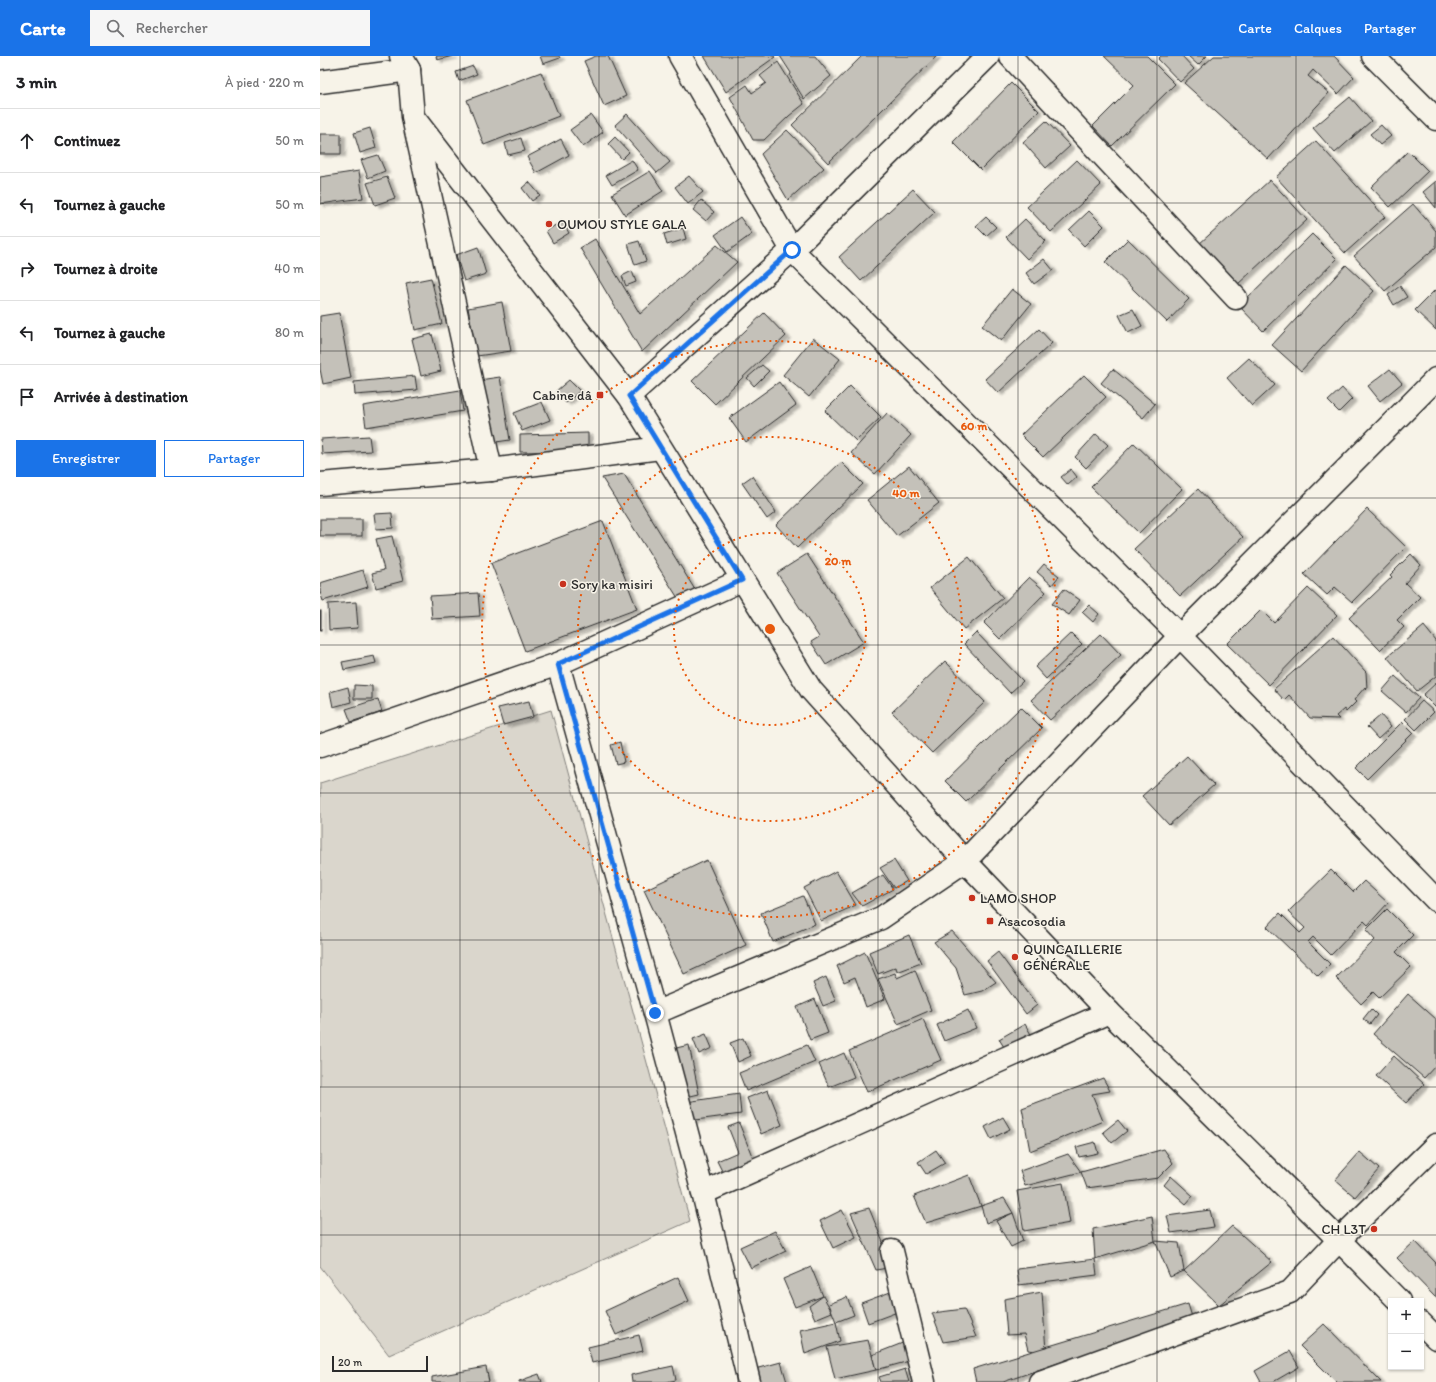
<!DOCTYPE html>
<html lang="fr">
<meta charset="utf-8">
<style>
body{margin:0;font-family:Itim,sans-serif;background:#f6f6f6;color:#202124}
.controls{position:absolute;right:12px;bottom:12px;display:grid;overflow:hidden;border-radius:0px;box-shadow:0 1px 3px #0004}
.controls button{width:36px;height:36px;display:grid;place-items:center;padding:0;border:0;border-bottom:1px solid #e0e0e0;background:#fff;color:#202124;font:20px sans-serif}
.scale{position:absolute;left:12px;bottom:10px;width:96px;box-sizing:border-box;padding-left:4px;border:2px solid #2b2b2b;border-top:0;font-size:11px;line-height:14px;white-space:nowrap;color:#2b2b2b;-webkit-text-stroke:3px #f7f3e8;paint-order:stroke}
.stop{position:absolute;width:12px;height:12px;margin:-9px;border:3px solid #1a73e8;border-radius:50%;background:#fff}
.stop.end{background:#1a73e8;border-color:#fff;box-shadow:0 1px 4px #0008}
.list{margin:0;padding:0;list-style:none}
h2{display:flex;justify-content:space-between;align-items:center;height:52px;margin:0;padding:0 16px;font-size:17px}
h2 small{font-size:13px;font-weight:400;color:#757577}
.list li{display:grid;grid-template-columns:26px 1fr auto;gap:12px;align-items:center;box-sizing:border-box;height:64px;padding:0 16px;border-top:1px solid #e0e0e0}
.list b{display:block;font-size:15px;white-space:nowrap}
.list em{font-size:13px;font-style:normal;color:#757577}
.actions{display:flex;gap:8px;padding:12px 16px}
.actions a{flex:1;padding:9px 0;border:1px solid #1a73e8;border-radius:0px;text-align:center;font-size:14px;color:#1a73e8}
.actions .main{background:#1a73e8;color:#fff}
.icon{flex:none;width:22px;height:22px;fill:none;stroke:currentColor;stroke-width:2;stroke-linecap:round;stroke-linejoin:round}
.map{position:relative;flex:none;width:1116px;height:1326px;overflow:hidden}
header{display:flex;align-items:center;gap:24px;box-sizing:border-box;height:56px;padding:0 20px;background:#1a73e8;color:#fff}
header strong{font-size:19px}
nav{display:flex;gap:22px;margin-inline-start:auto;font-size:14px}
.search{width:280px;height:36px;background:#f6f6f6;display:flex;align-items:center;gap:10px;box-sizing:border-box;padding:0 14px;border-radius:0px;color:#757577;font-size:15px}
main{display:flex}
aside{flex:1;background:#fff}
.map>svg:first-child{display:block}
.green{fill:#dad6cc;stroke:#82807c}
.building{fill:#c4c1b9;stroke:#2b2b2b;filter:url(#shadow)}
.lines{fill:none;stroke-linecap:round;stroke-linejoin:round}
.minor-casing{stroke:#2b2b2b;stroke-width:25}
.minor{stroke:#f7f3e8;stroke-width:22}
.route{stroke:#1a73e8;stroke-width:5}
.grid{fill:none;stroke:#2b2b2b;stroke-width:1;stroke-opacity:0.55}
.ring{fill:none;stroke:#e8590c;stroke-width:2;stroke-dasharray:2 4}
.poi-dot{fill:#c8321e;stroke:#f7f3e8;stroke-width:1.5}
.labels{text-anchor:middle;stroke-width:3;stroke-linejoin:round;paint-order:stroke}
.poi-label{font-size:14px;fill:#2b2b2b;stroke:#f7f3e8;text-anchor:start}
.centre{fill:#e8590c;stroke:#f7f3e8;stroke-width:2}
.ring-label{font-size:12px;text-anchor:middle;font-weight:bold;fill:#e8590c;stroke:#f7f3e8;stroke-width:3;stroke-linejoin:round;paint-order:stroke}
</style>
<header>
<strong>Carte</strong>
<div class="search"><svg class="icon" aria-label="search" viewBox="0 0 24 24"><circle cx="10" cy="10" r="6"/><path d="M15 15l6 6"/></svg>Rechercher</div>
<nav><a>Carte</a><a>Calques</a><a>Partager</a></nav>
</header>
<main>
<aside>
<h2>3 min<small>À pied · 220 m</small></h2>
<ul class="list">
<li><svg class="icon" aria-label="ahead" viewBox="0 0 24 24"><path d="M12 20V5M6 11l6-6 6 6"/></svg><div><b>Continuez</b></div><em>50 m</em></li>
<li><svg class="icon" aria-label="left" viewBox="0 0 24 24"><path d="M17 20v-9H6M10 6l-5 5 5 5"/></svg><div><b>Tournez à gauche</b></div><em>50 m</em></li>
<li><svg class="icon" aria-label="right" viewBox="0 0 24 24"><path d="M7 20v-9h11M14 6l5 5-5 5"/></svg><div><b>Tournez à droite</b></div><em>40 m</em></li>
<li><svg class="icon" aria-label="left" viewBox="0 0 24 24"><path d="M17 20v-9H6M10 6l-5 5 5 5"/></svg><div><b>Tournez à gauche</b></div><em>80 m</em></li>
<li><svg class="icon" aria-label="arrive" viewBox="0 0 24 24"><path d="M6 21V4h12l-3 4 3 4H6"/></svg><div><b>Arrivée à destination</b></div></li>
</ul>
<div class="actions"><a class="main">Enregistrer</a><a>Partager</a></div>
</aside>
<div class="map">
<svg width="1116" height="1326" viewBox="0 0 1116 1326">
<defs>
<filter id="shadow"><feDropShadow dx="4.5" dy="2.5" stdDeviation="1" flood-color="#0004"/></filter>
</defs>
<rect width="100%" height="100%" fill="#f7f3e8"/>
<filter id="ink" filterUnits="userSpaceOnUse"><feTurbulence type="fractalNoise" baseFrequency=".025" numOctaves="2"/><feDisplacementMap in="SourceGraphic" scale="8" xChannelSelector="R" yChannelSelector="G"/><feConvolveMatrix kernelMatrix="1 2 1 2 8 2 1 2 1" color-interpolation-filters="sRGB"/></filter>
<g filter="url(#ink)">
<polygon class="green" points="231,654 370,1165 69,1299 0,1210 0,727"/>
<g class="building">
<polygon points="116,0 133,0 117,4"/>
<polygon points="220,0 239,0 240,2 223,8"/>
<polygon points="276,0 288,0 306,40 284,50 264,5"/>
<polygon points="384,0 454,0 455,1 406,36"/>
<polygon points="460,0 495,0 511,20 484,43 470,20 471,17"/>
<polygon points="542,0 617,0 508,107 472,69"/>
<polygon points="784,0 827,0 855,28 792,90 773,70 814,29"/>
<polygon points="841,0 862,0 874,13 860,26 838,3"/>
<polygon points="868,0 887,0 878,9"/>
<polygon points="894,0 1014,0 1034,21 1018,38 993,14 988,20 1009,37 948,103 864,27"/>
<polygon points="458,6 484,48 469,60 444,84 433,84 410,41 427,29 432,37 446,27 440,20"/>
<polygon points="153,10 157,18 139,25 136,16"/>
<polygon points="221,16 239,60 164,89 147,44"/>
<polygon points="691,27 719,55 661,114 633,86"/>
<polygon points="1030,41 1051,65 1015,97 993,72"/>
<polygon points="307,58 350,106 337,117 295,69"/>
<polygon points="271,59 283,76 263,91 250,74"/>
<polygon points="726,65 750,90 726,112 703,86"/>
<polygon points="1061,69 1071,80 1060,89 1050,78"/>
<polygon points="50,72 56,92 40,97 34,77"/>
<polygon points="467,74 504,112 468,144 441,98"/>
<rect x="0" y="78" width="21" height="20"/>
<polygon points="295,81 309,96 302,103 288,88"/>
<polygon points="201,82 205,95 188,99 185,87"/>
<polygon points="241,83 249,99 216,117 207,101"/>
<polygon points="996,85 1065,161 1025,197 956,121"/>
<polygon points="1088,95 1108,115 1070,151 1051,131"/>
<polygon points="58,99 65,115 48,122 41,104"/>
<polygon points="312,104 318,114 292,129 286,119"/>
<polygon points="757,104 781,129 731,176 707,151"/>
<polygon points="39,115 43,142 0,148 0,121"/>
<polygon points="330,115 343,135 305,159 292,138"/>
<polygon points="369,120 383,136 368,148 355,131"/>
<polygon points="67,121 75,142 55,149 47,127"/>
<polygon points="950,124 987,164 917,229 879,188"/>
<polygon points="1116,125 1116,152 1103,136"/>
<polygon points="209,126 220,139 212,145 202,132"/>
<polygon points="593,133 615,156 541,225 519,201"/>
<polygon points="381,144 394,156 386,165 373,154"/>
<polygon points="1093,148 1116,175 1116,191 1065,235 1034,200"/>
<polygon points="769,155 784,170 764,190 749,174"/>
<polygon points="420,161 432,178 407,196 395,179"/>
<polygon points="666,161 676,171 666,180 656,170"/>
<polygon points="705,163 726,185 707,203 686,181"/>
<polygon points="242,165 249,177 233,187 226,175"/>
<polygon points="363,172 366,183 347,189 344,178"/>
<polygon points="992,178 1017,203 943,275 919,250"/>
<polygon points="275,183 320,258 397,189 417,206 322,296 260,192"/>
<polygon points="808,183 869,243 847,266 785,206"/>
<polygon points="319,185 326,205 315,209 308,188"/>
<polygon points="158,191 166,218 144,225 136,199"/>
<polygon points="724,203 733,214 714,228 706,217"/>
<polygon points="1026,209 1054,235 981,315 952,289"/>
<polygon points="312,215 316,226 306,230 302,220"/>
<polygon points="111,222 122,268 95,274 86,227"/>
<polygon points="1080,230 1087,241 1074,249 1068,239"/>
<polygon points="692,233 711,248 681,285 662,270"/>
<polygon points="1116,233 1116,274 1095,254"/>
<polygon points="182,246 191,295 157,300 148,252"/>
<polygon points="813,253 822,270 808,277 799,259"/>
<polygon points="19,257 31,322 3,328 0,313 0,260"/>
<polygon points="444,257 466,280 395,348 372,325"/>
<polygon points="719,273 732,287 678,337 665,323"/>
<polygon points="112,278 121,315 101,320 92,283"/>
<polygon points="493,282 520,303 489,341 463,319"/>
<polygon points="929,302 955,329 932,350 907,322"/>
<polygon points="442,309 449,315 434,330 427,322"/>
<polygon points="793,313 835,348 823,362 781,327"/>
<polygon points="1070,313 1082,327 1060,345 1048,330"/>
<polygon points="764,319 786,341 723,401 701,379"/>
<polygon points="95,320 97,334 35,339 34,326"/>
<polygon points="180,321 190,384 169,387 159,324"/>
<polygon points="249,324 260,335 246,347 236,335"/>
<polygon points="459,326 476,349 426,386 409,362"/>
<polygon points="530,330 561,361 536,385 505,355"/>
<polygon points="1022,332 1032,343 1019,356 1008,345"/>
<polygon points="140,334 143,355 46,371 43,350"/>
<polygon points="222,346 230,364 202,375 194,357"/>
<polygon points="567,357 591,379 555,418 531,397"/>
<polygon points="268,377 268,395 200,396 200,379"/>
<polygon points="776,378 788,389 766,412 755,401"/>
<polygon points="49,380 51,395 2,398 1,383"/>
<polygon points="814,387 862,433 819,477 771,431"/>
<polygon points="521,406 543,428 477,492 456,469"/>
<polygon points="589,410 619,447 577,480 547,444"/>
<polygon points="751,413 757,421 748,429 741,421"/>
<polygon points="304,418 380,542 363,550 282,422"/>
<polygon points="432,420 456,456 447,463 422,427"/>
<polygon points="878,433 923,481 860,540 814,493"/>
<polygon points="1047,453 1086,491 1032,546 1015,531 1007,539 984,518"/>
<polygon points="72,457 73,472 56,473 54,458"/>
<rect x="0" y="463" width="42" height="17"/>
<polygon points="283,465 317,553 205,595 171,507"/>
<polygon points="72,480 83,525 56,532 52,517 64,514 56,483"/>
<polygon points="487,498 544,586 506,609 491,586 499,581 457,517"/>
<polygon points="1091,498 1101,509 1085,527 1100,541 1077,564 1084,571 1060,594 1029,562 1072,521 1070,519"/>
<polygon points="649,501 683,542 644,573 610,532"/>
<polygon points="724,508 739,520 732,529 717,516"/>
<polygon points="43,514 48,531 3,545 0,536 0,527"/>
<polygon points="709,521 726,536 680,583 664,567"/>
<polygon points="988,532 1017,559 949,629 907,588 941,554 954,567"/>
<polygon points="744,533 760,544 749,559 732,548"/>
<polygon points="158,537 160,560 112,563 110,540"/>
<polygon points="36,546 38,572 9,574 8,548"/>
<polygon points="769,549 779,558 773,566 762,556"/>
<rect x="0" y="555" width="1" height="20"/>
<polygon points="1104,570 1116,585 1116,620 1097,635 1067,601"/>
<polygon points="656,576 703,625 690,637 644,588"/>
<polygon points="751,577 762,588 726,623 715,611"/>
<polygon points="781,578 801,599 730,664 711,644"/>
<polygon points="1013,580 1046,616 1047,633 1045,631 1034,644 1036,646 1026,656 1024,653 1016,660 1019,663 990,662 969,639 964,644 954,633"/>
<polygon points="54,600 56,607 24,614 22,606"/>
<polygon points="625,605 665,646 612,697 572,656"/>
<polygon points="1075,620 1099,642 1086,656 1062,635"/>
<polygon points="1116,627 1116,652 1103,639"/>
<polygon points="34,629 52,630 52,643 34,643"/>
<polygon points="28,631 31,646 13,651 10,636"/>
<polygon points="58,643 62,656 31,666 26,653"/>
<polygon points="209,645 213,661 183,669 178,652"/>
<polygon points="1102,645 1114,656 1096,674 1085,663"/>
<polygon points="701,651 722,672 646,746 625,725"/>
<polygon points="1061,659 1071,671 1058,683 1047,671"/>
<polygon points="1082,666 1093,677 1047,723 1036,712"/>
<polygon points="300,686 304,706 296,708 291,689"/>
<polygon points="867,700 894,729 849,769 822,740"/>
<polygon points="387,804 426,889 364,918 324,834"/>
<polygon points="574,804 587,825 574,832 560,812"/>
<polygon points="1011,814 1033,836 1044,825 1068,847 1048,869 1044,865 1011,899 993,881 988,886 1010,908 998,920 947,871 960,857 980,877 985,872 968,856"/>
<polygon points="516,815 536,849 501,865 484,832"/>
<polygon points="563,819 573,833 542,850 532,837"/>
<polygon points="483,840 495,868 453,886 441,857"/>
<polygon points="1067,853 1093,879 1076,896 1091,911 1059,942 1053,936 1041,948 1016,922 1055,884 1046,874"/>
<polygon points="632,875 676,926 662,935 645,939 636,912 614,886"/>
<polygon points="589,879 601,907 577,916 576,911 558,918 549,896"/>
<polygon points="545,896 565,943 546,951 535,921 524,926 517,910"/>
<polygon points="678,896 717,949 706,958 667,905"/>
<polygon points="595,914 611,954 578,968 558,923 575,917 577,922"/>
<polygon points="506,921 516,945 503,950 493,927"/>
<polygon points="1088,938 1116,963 1116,1009 1104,1022 1053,978"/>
<polygon points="495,943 508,977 490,984 477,951"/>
<polygon points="1051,953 1057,959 1050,968 1043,963"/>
<polygon points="648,954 656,972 624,985 617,969"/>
<polygon points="603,963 621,1004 547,1036 529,995"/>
<polygon points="705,968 713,982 687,996 679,983"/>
<polygon points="386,978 392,992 379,998 373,983"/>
<polygon points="423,982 431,1000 418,1006 410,987"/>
<polygon points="369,989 379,1038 362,1042 352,993"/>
<polygon points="487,989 495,1006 426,1035 419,1017"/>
<polygon points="524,997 534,1021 509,1031 499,1008"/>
<polygon points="1074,1000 1104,1028 1086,1047 1056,1020"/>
<polygon points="783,1022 790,1035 772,1038 783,1065 710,1095 702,1052"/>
<polygon points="448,1034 462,1069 441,1078 427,1042"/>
<polygon points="419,1038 421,1058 368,1065 366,1046"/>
<polygon points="683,1061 690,1073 671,1083 665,1071"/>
<polygon points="798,1064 807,1075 792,1087 783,1076"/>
<polygon points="419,1067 434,1105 403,1117 397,1105 418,1096 408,1071"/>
<polygon points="775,1086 778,1097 759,1101 756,1091"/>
<polygon points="844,1093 853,1107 838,1122 767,1132 761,1116"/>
<polygon points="616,1094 625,1107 606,1118 598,1106"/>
<polygon points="1040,1096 1059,1113 1035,1141 1015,1124"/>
<polygon points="748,1098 761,1116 705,1130 700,1115"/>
<polygon points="649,1119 661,1150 606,1167 594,1140"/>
<polygon points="851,1120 873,1140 866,1148 844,1129"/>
<polygon points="743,1127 750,1167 704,1175 697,1135"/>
<polygon points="684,1142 693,1157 666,1167 661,1150"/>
<polygon points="549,1152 573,1211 556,1214 531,1157"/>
<polygon points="522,1154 536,1181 513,1192 500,1165"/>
<polygon points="890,1154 894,1171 851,1177 847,1160"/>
<polygon points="693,1157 703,1185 691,1191 676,1165"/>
<polygon points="832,1160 835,1185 775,1203 773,1173"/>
<polygon points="912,1170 952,1206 899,1249 864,1215"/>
<polygon points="455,1175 466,1195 431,1212 420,1191"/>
<polygon points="835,1185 859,1187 864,1215 850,1221"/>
<polygon points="1095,1185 1116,1207 1116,1242 1077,1202"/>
<polygon points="775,1203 777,1219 699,1229 697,1213"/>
<polygon points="491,1211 503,1240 475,1251 463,1223"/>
<polygon points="358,1221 369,1245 296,1279 285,1255"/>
<polygon points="573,1235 580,1255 548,1267 541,1247"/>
<polygon points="722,1236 726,1296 708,1294 704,1278 687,1279 684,1243"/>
<polygon points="503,1240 512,1256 495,1263 489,1250"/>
<polygon points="527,1241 534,1259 516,1266 509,1248"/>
<polygon points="868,1248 872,1261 683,1326 656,1326 653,1313"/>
<polygon points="644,1253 656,1281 623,1286 612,1257"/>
<polygon points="516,1266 520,1285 485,1298 480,1274"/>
<polygon points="1004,1268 1061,1326 1016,1326 980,1290"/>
<polygon points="319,1279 323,1295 272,1307 268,1291"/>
<polygon points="548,1284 556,1314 515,1323 507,1291"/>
<polygon points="585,1286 593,1304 556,1314 552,1299"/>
<polygon points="970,1295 979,1311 953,1326 941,1326 935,1315"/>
<polygon points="461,1306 467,1326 434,1326 431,1314"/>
<polygon points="353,1310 356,1324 346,1326 312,1326 311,1319"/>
<polygon points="166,1311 169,1326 112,1326 112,1321"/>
<polygon points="585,1313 589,1326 561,1326 559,1321"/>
<polygon points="219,1318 222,1326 199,1326 199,1325"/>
</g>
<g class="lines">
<g class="minor-casing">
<g id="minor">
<polyline points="81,0 89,14 93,61 309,340 491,634 645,805 789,956 1019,1184 1079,1245"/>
<polyline points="360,0 472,194 860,580 1116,844"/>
<polyline points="690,0 916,242"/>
<polyline points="1053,0 1116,63"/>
<polyline points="0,26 89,14"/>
<polyline points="94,66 171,414"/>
<polyline points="309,340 472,194 668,0"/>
<polyline points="0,428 171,414 340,392"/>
<polyline points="238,608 422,524"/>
<polyline points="0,690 238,608 335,957 383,1137 429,1326"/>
<polyline points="335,957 561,862 645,805 860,580 1116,323"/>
<polyline points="383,1137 789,956"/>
<polyline points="572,1195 604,1326"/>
<polyline points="1101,1267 1116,1282"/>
<polyline points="720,1326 970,1236 1019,1184 1116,1089"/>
</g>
</g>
<use href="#minor" class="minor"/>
</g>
</g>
<g class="lines" filter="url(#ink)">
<polyline class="route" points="335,957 238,608 422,524 309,340 472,194"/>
</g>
<path class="grid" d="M140,0V1326M279,0V1326M418,0V1326M558,0V1326M698,0V1326M837,0V1326M976,0V1326M0,147H1116M0,295H1116M0,442H1116M0,589H1116M0,737H1116M0,884H1116M0,1031H1116M0,1179H1116"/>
<g class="ring">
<circle cx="450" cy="573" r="96"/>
<circle cx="450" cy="573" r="192"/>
<circle cx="450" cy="573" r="288"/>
</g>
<g class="poi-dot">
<circle cx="229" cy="168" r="4"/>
<rect x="276" y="335" width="8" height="8" rx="2"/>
<circle cx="243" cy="528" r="4"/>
<circle cx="652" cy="842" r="4"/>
<rect x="666" y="861" width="8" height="8" rx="2"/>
<circle cx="695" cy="901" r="4"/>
<circle cx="1054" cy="1173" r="4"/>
</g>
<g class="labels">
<g class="poi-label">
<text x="237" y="173">OUMOU STYLE GALA</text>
<text x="272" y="344" text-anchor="end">Cabine dâ</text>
<text x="251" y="533">Sory ka misiri</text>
<text x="660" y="847">LAMO SHOP</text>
<text x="678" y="870">Asacosodia</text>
<text x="703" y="898">QUINCAILLERIE<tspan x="703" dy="16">GÉNÉRALE</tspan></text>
<text x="1046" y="1178" text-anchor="end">CH L3T</text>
</g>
</g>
<circle cx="450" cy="573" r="6" class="centre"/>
<g class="ring-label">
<text x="654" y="374">60 m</text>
<text x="586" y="441">40 m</text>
<text x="518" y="509">20 m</text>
</g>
</svg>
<div class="controls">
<button>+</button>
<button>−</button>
</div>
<div class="scale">20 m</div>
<div class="stop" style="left:472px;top:194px"></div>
<div class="stop end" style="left:335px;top:957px"></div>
</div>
</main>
